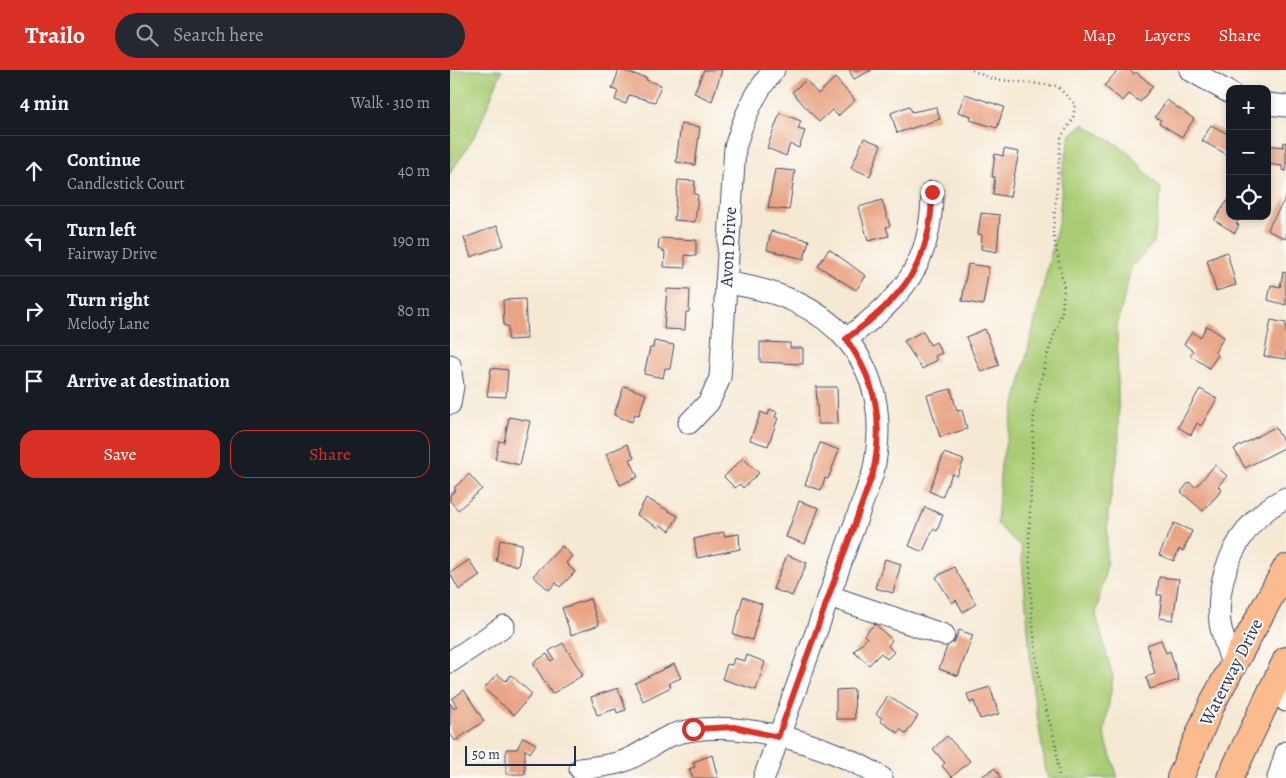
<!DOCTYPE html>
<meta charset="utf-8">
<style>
body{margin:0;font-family:Alegreya,serif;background:#242831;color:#f1f3f6}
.controls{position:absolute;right:15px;top:15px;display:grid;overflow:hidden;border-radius:10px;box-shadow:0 2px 8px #0003}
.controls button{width:45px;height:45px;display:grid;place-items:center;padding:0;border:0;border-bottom:1px solid #363941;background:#171b24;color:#f1f3f6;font:25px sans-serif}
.scale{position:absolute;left:15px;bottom:12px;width:111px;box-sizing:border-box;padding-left:5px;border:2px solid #1b2f5e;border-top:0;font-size:14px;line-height:18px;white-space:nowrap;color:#1b2f5e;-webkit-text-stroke:4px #fdfcf7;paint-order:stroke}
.stop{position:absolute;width:15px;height:15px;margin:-11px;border:4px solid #d93025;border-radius:50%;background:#fff}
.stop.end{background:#d93025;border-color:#fff;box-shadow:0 1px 5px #0008}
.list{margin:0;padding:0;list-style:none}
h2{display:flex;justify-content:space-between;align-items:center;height:65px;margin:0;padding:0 20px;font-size:21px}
h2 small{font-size:16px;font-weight:400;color:#9ea1a6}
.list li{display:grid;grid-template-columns:32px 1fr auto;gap:15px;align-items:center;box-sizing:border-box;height:70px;padding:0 20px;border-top:1px solid #363941}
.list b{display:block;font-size:19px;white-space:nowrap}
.list p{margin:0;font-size:16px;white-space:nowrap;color:#9ea1a6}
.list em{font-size:16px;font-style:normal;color:#9ea1a6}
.actions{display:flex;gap:10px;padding:15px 20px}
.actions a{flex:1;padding:11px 0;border:1px solid #d93025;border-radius:15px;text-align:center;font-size:18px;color:#d93025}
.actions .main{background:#d93025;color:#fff}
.icon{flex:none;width:28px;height:28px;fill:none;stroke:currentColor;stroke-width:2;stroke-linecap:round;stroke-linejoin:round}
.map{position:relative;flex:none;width:836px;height:708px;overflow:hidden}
header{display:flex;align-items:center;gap:30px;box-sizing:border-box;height:70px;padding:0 25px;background:#d93025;color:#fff}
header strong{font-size:24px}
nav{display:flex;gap:28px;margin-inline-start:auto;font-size:18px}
.search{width:350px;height:45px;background:#242831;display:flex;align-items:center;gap:12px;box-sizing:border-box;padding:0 18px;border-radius:28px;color:#9ea1a6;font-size:19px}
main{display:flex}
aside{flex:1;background:#171b24}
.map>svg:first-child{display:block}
.green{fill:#aacc74;stroke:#627e69}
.building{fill:#e8a484}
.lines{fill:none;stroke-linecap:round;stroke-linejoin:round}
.minor-casing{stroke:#3c4b70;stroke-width:23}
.major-casing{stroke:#3c4b70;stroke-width:28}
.path{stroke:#3c4b70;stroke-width:2.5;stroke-dasharray:1 4;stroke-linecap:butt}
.minor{stroke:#fff;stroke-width:21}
.major{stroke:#fbbb8d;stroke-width:26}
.route{stroke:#d93025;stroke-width:6}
.labels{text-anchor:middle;stroke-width:4;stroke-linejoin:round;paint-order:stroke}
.street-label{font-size:18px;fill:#1b2f5e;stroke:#fdfcf7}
</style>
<header>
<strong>Trailo</strong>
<div class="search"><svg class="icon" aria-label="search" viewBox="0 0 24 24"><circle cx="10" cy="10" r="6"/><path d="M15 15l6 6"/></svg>Search here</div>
<nav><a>Map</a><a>Layers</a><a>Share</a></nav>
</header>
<main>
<aside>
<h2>4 min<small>Walk · 310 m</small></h2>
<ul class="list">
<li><svg class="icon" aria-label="ahead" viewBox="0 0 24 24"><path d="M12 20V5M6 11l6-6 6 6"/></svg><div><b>Continue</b><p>Candlestick Court</p></div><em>40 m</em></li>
<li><svg class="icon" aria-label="left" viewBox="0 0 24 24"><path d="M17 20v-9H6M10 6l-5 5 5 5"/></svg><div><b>Turn left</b><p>Fairway Drive</p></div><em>190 m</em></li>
<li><svg class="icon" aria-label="right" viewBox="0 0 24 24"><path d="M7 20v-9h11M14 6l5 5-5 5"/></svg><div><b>Turn right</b><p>Melody Lane</p></div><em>80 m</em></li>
<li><svg class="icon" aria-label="arrive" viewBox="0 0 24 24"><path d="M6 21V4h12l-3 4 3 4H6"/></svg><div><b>Arrive at destination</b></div></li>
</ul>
<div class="actions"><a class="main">Save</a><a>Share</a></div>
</aside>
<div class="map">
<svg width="836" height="708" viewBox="0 0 836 708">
<rect width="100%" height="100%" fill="#fdfcf7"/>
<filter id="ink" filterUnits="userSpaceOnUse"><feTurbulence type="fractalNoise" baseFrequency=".02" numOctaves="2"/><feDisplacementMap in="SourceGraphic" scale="10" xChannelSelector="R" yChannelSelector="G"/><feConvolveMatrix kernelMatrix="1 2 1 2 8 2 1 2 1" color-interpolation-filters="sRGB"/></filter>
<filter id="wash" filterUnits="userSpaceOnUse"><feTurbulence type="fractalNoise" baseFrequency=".0096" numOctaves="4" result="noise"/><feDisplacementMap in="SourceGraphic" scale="20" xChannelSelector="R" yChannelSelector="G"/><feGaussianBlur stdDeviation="1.12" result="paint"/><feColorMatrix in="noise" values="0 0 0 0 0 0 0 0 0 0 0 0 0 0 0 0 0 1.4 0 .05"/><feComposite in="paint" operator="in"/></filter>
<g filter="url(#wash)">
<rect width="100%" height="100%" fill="#f6e9d4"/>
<g class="green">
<polygon points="0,0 52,0 27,62 0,104"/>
<polygon points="633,54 676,80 711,119 704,172 681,198 667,257 669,379 658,443 656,498 646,545 663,607 654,664 668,708 597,708 583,620 571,477 547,454 551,393 609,150 613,98 621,64"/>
</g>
<g id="blocks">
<g class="building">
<polygon points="169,0 197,8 196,10 211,15 205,32 179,25 176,34 165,30 168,21 162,19"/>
<polygon points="254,0 272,0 262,31 244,23"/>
<polygon points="399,0 422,0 404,9"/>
<polygon points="668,0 679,0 684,4 686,2 703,16 690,32 679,24 673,31 654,16"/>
<polygon points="385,8 405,30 388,46 382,40 369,52 342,22 356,10 368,24"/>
<polygon points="515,24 554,37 547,58 520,50 521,46 508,42"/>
<polygon points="717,30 744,49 732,67 709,53 711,50 705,47"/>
<polygon points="459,36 462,42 486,37 490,49 447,63 441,43"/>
<polygon points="330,43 351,51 348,59 355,61 349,78 340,74 336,86 317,78"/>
<polygon points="231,54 250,57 245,95 226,92"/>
<polygon points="761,55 780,65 780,86 752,71"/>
<polygon points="414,68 431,75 420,106 401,98"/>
<polygon points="834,72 836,73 836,101 832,100 832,96 817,94 817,75 833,77"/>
<polygon points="554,79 569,82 560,127 543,124 545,107 542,107 545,84 553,86"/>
<polygon points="325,99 345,101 339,140 318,138"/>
<polygon points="228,110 245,111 244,124 248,125 245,152 224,150"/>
<polygon points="780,127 780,146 791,146 786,154 789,155 785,163 764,150"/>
<polygon points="836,127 836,169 817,160"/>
<polygon points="432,130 440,156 436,157 439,166 418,171 409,137"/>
<polygon points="531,143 550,145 547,182 531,179 532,165 528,164"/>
<polygon points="47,156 54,175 21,187 14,168"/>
<polygon points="321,161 359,170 354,189 317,180"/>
<polygon points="211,168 246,170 246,186 235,185 235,198 214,197 215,182 208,179 209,170"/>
<polygon points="379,179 416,206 406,220 368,196"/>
<polygon points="777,182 786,215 766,221 757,190"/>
<polygon points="518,194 539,197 533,235 512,231"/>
<polygon points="833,202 836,203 836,235 818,230 821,215 830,217"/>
<polygon points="217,219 240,220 239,242 236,242 235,260 214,259"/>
<polygon points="75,229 77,269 58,270 58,256 54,256 53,230"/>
<polygon points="821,250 836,253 836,289 814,286"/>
<polygon points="757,256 774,267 765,282 768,285 759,298 740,285 743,281 734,274 742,262 750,267"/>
<polygon points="535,259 549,295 531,302 516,267"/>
<polygon points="473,261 480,275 486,272 492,283 485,286 487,290 472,299 454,271"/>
<polygon points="204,271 224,275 220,299 215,298 213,308 194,304 200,278 203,278"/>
<polygon points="310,272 340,273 340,278 353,278 353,294 310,292"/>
<polygon points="41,298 58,300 56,327 37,326"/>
<polygon points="174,316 196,324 189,345 185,344 182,352 164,345"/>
<polygon points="366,317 387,317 388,354 368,354"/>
<polygon points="501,319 507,341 512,340 517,359 490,367 477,325"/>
<polygon points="750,319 767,329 751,356 747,353 741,365 728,357"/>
<polygon points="320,339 327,342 325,347 328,348 318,376 300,370 311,342 318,345"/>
<polygon points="59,347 80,351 70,395 45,389 49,371 54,372"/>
<polygon points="825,357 836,377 795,398 784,379"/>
<polygon points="370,373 389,380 378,409 375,408 371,420 355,415"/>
<polygon points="177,374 184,388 180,389 188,407 170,415 156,384"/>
<polygon points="494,383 514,390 507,406 502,404 492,427 479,421"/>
<polygon points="293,388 309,403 293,418 290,414 285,418 274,407"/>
<polygon points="765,395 777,406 768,416 772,420 753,441 731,422 739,412 746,417"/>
<polygon points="19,404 32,419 8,440 0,431 0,425 6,420 4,418"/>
<polygon points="196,428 228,446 220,461 210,455 209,458 187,445"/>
<polygon points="349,431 369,438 355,474 336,467"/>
<polygon points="475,437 493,445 487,461 483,459 473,482 459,476"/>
<polygon points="724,453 742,461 733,481 729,479 724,491 709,485"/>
<polygon points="274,462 274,466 289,464 290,479 247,488 244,469"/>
<polygon points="50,470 72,474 68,496 46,491"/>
<polygon points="112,476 122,486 116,493 125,502 110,517 106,513 99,520 83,506"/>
<polygon points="337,485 357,493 342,526 323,519"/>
<polygon points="435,489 451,494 443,523 425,518"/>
<polygon points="19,490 30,506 9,520 0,503"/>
<polygon points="504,497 526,534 513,542 506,530 502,533 486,507"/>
<polygon points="709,507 729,509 723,550 709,548 712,525 707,525"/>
<polygon points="293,527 312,534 302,570 283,564"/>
<polygon points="140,529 149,555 121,565 112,538"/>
<polygon points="425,554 442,570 438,576 444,582 437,589 431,583 419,595 404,581 417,568 414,565"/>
<polygon points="509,560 523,565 508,606 489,599 499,571 504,573"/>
<polygon points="711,570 716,583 720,581 729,610 700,619 696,607 705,604 697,575"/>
<polygon points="113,573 133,605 102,624 83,593 97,584 101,591 104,589 99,581"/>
<polygon points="297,585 315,592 306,620 272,609 277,594 282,595 284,588 295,591"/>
<polygon points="224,594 231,608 219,613 221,617 193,631 185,613"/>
<polygon points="47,604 56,611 61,605 82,624 64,645 34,619"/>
<polygon points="540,617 549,644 530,649 524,631 520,633 517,624"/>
<polygon points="168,618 176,640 167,643 166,639 147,645 141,627"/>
<polygon points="404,619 405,649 386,649 386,620"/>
<polygon points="14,620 34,651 5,671 0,663 0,633 3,638 7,636 2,629"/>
<polygon points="438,626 468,646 456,664 450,659 448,663 430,651 432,648 426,644"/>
<polygon points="497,666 520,691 502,707 492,696 495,693 483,679"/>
<polygon points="73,667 86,674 80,683 75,679 75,704 56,704 56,679 67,679"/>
<polygon points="262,685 268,708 243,708 239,699 245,697 243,692"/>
<polygon points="545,698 551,708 529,708"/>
</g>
</g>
</g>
<g filter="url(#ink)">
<use href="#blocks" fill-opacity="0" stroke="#3c4b70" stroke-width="1"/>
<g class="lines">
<g class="minor-casing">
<g id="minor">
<polyline points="740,0 780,23"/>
<polyline points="817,34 836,36"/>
<path d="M276,213C382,226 447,293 423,403L314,708"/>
<path d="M396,269C452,228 482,194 482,122"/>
<polyline points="0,295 3,316 0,334"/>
<path d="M239,353L259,332L270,308L285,78C293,48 304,23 324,0"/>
<polyline points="379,526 494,565"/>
<polyline points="0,592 54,556"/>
<path d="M782,594C778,580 772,567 770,553C765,504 790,450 836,428"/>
<polyline points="829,604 836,631"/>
<path d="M130,699C143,697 159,696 171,692C189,687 204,672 222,665C280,645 382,674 432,708"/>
<polyline points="828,708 836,682"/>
</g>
</g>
<g class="major-casing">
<g id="major">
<polyline points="730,708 763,632 836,498"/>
<polyline points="780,708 836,590"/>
</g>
</g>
<polyline class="path" points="522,0 542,9 607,16 625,34 623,49 611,67 603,162 614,218 612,242 597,286 584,339 579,471 582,548 590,618 606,675 609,708"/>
<use href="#minor" class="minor"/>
<use href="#major" class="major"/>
</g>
</g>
<g class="lines" filter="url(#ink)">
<path class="route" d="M243,659L284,657L328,667L423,403C434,351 427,313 396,269C452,228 482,194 482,122"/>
</g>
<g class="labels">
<g class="street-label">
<text transform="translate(278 177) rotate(-87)" y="6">Avon Drive</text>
<text transform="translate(781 602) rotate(-63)" y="6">Waterway Drive</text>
</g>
</g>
</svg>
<div class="controls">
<button>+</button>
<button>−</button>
<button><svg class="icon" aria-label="locate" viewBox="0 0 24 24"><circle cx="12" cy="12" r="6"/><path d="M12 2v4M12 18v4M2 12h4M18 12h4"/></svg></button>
</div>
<div class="scale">50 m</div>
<div class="stop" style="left:243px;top:659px"></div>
<div class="stop end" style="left:482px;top:122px"></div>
</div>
</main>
